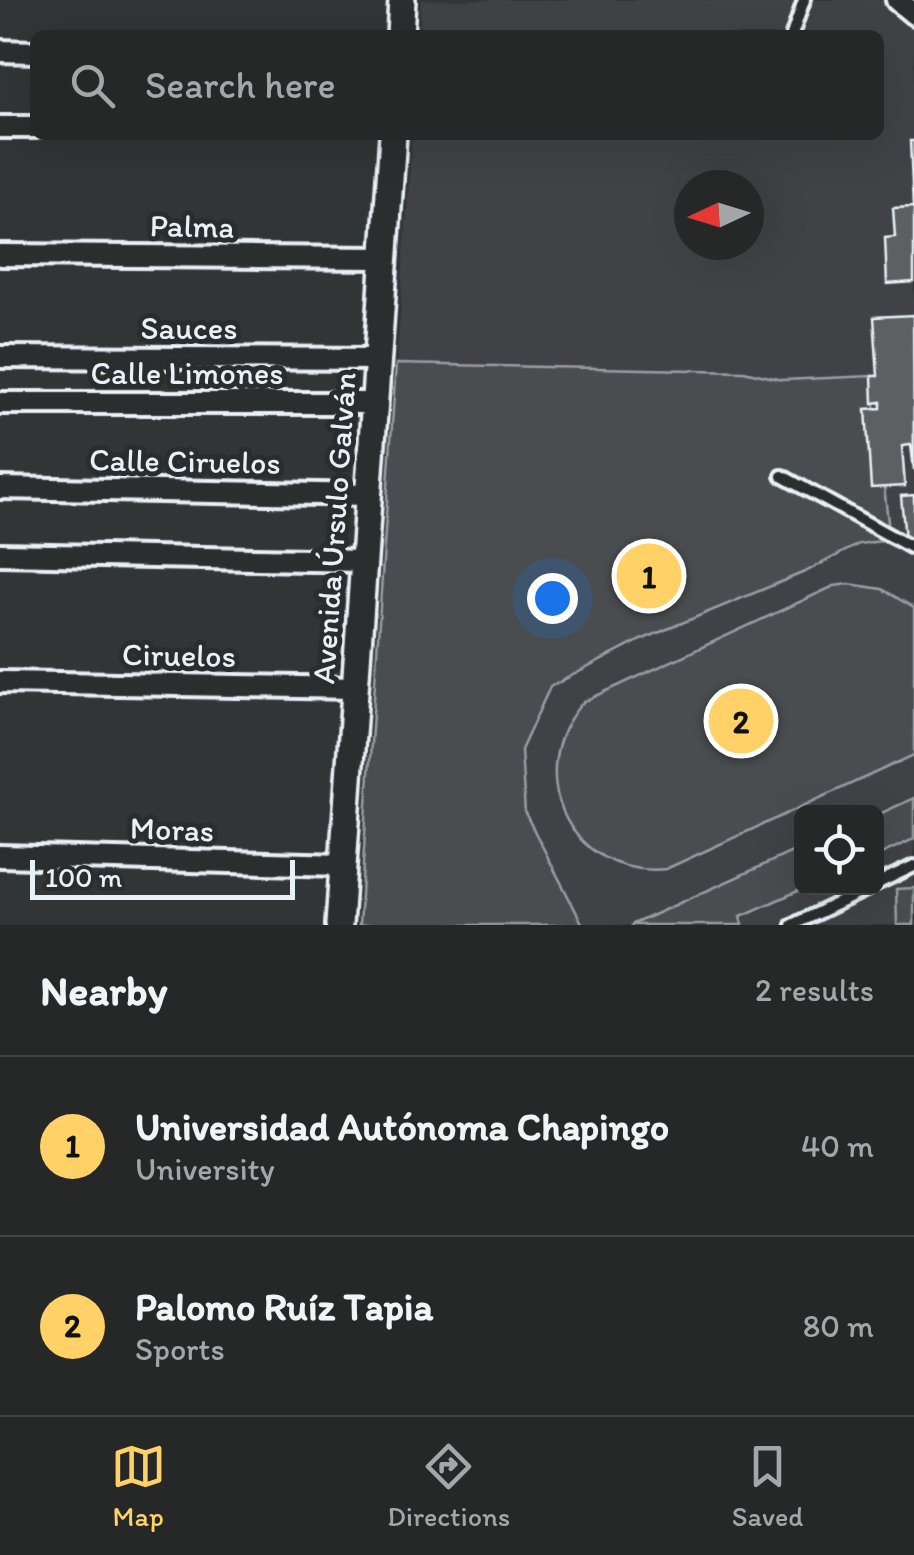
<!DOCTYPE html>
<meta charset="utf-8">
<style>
body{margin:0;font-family:Itim,sans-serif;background:#323434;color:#f1f3f6}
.controls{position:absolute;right:30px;bottom:30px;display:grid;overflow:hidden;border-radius:15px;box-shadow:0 10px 40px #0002}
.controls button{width:90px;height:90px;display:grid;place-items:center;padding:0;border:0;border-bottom:2px solid #424445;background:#262828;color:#f1f3f6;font:50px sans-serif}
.compass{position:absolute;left:674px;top:170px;width:90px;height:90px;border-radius:50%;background:#262828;box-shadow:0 10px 40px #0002;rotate:266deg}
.scale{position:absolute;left:30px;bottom:25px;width:265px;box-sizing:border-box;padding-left:10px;border:5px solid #e8f1f8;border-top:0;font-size:28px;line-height:35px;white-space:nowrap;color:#e8f1f8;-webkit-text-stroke:8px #2a2d2e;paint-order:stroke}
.you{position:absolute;left:552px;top:598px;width:35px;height:35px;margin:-25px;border:8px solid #fff;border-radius:50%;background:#1a73e8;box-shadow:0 0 0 15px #1a73e833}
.badge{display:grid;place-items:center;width:65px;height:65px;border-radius:50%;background:#ffd166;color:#111;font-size:32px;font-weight:700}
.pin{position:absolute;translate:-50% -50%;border:5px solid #fff;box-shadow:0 2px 10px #0006}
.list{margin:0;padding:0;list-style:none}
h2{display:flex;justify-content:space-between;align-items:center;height:130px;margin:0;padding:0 40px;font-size:42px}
h2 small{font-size:32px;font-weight:400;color:#a4a6a8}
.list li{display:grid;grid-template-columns:65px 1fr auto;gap:30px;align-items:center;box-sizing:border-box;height:180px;padding:0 40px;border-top:2px solid #424445}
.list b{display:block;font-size:38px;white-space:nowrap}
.list p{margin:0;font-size:32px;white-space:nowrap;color:#a4a6a8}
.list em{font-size:32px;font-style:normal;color:#a4a6a8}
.icon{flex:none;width:55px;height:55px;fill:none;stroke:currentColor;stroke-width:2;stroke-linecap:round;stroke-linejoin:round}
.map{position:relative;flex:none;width:914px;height:925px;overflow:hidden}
.search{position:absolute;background:#262828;box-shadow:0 10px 40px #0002;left:30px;right:30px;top:30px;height:110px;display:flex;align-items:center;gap:25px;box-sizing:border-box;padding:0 35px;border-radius:15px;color:#a4a6a8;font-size:38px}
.sheet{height:490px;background:#262828}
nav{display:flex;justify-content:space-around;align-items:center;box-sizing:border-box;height:140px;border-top:2px solid #424445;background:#262828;font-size:28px;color:#a4a6a8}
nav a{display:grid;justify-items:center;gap:5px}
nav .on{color:#ffd166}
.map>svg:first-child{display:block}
.built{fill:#3f4244;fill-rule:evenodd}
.green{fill:#494d4f;stroke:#989fa4;stroke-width:2.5}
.building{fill:#5c6063;stroke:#e8f1f8;stroke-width:2.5}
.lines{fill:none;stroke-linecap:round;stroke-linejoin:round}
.service-casing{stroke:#e8f1f8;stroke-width:18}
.minor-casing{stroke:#e8f1f8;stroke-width:28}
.tertiary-casing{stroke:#e8f1f8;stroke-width:32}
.service{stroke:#2a2d2e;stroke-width:10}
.minor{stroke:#2a2d2e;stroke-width:20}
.tertiary{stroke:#2a2d2e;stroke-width:25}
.labels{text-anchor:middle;stroke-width:10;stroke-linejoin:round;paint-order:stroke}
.street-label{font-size:32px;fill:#e8f1f8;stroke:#2a2d2e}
</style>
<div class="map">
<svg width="914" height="925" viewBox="0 0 914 925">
<rect width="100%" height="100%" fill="#323536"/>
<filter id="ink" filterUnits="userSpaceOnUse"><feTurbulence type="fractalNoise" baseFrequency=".01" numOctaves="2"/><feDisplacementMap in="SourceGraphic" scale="20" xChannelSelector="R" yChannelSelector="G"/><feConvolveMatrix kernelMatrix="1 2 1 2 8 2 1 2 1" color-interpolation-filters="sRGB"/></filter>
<g filter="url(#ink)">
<path class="built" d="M421,0H914V925H359L412,135H879V35H419ZM689,185H749V245H689ZM802,812H876V888H802Z"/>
<g class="green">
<polygon points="396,364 744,371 782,380 872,376 890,540 859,544 807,571 641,640 550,687 521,750 525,813 583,925 359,925"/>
<path d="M849,584L882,589L914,608V755L666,869C569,879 520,772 583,702L834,586Z"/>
<polygon points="914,798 914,839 877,856 877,815"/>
<polygon points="801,848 802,888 805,888 741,916 743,925 631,925"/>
<polygon points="914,888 914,925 897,925 896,889"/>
</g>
<g class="building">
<polygon points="910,141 914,141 914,282 887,284 885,238 895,237 893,208 913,207"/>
<polygon points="913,315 914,470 911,445 902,446 905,486 871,488 866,409 881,408 881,402 873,403 872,376 878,376 874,317"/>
<polygon points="914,495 914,540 905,540 901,496"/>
</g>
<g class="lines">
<g class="service-casing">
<g id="service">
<polyline points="792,35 804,0"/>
<polyline points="782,476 914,549"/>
<polyline points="876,884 914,866"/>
<polyline points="792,925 870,888"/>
</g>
</g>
<g class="minor-casing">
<g id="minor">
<polyline points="897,0 914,14"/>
<polyline points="0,51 35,52"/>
<polyline points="0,127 35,127"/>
<polyline points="0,255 384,258"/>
<polyline points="0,357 378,359"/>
<polyline points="0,403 375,403"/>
<polyline points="0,488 369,495"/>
<polyline points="0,554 364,561"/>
<polyline points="0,682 356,688"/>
<polyline points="0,856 343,865"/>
</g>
</g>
<g class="tertiary-casing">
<g id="tertiary">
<polyline points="400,35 402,0"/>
<polyline points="339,925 393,135"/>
</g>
</g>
<use href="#service" class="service"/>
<use href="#minor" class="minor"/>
<use href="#tertiary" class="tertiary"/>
</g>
</g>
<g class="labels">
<g class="street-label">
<text transform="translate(192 226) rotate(1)" y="11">Palma</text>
<text x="189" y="339">Sauces</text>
<text x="187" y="384">Calle Limones</text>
<text transform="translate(185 461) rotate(1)" y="11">Calle Ciruelos</text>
<text transform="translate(334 528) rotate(-86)" y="11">Avenida Úrsulo Galván</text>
<text transform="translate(179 655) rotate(1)" y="11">Ciruelos</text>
<text transform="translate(172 829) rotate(2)" y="11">Moras</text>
</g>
</g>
</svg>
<div class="controls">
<button><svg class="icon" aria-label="locate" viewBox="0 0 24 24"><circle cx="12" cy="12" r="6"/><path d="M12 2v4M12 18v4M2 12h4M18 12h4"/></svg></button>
</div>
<svg class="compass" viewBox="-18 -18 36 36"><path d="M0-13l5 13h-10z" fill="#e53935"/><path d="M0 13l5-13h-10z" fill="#a4a6a8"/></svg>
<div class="scale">100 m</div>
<div class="you"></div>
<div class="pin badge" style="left:649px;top:576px">1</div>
<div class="pin badge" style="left:741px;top:721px">2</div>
<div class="search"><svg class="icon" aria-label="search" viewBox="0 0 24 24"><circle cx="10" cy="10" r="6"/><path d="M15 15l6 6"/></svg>Search here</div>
</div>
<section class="sheet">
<h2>Nearby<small>2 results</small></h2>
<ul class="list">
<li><span class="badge">1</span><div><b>Universidad Autónoma Chapingo</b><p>University</p></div><em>40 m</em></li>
<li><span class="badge">2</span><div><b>Palomo Ruíz Tapia</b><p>Sports</p></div><em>80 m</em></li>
</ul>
</section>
<nav>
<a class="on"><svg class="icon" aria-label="map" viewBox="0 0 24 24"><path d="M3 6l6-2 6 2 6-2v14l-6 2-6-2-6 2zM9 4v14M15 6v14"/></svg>Map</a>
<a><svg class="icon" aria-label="directions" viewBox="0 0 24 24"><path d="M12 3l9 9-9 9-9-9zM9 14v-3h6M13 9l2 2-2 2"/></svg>Directions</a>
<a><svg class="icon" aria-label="saved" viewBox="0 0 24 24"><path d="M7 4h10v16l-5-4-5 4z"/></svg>Saved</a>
</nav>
